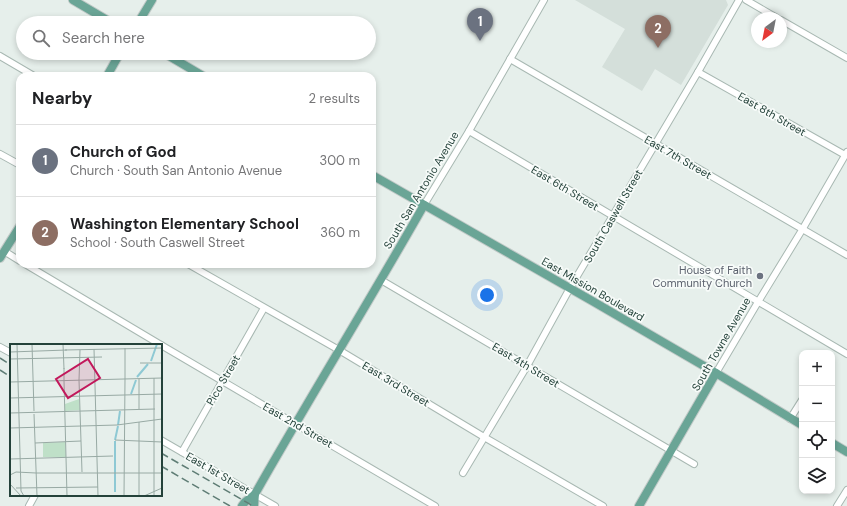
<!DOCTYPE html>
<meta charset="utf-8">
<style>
body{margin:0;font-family:"DM Sans",sans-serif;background:#f6f6f6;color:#202124}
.controls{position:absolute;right:12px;bottom:12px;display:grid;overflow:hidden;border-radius:8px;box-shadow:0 2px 6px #0003}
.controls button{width:36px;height:36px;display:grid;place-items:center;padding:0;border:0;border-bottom:1px solid #e0e0e0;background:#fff;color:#202124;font:20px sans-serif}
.compass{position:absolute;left:751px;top:12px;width:36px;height:36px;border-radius:50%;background:#fff;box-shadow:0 2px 6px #0003;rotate:212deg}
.you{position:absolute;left:487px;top:295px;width:14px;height:14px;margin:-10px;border:3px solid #fff;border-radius:50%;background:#1a73e8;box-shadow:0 0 0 6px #1a73e833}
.badge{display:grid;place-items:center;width:26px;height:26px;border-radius:50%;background:#b45309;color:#fff;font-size:13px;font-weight:700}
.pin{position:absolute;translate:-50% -33px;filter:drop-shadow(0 1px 2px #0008)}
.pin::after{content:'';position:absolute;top:21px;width:14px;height:12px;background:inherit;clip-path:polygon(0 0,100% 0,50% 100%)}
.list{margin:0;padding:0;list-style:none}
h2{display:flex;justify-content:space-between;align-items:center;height:52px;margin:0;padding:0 16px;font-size:17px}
h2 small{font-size:13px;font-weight:400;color:#757577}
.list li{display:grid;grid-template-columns:26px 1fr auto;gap:12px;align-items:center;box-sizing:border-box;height:72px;padding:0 16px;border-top:1px solid #e0e0e0}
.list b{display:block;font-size:15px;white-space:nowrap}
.list p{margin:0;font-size:13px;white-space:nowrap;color:#757577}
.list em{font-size:13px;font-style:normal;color:#757577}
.icon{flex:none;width:22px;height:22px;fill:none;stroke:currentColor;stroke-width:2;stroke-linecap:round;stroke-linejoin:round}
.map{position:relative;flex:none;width:847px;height:506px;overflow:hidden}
.search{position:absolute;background:#fff;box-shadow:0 2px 6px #0003;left:16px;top:16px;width:360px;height:44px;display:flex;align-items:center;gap:10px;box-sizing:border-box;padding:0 14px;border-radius:22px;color:#757577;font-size:15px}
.panel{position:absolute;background:#fff;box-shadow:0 2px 6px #0003;left:16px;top:72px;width:360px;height:196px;border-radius:12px}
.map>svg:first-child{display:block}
.built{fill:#d4dfda}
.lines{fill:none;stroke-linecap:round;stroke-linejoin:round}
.minor-casing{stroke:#a8b8b2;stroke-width:8}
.major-casing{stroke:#c2cac8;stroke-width:10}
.minor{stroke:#fff;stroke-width:6}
.major{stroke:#6aa596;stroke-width:8}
.rail{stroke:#5f7d75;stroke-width:1.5;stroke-dasharray:8 4;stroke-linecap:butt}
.worship-dot{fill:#6b7280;stroke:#f7fbf9;stroke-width:1.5}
.labels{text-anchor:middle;stroke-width:3.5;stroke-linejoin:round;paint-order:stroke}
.street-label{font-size:11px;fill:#24423a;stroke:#f7fbf9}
.worship-label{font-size:11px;fill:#5b616d;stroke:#f7fbf9;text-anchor:end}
.inset-river{fill:none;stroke:#8ec9d4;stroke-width:2}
.inset-road{fill:none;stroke:#98aaa4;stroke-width:1}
.view{fill:#c2185b;fill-opacity:0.15;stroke:#c2185b;stroke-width:2}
.inset-edge{fill:none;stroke:#24423a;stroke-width:2}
</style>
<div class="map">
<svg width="847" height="506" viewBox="0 0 847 506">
<rect width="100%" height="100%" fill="#e6efeb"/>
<polygon class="built" points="575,0 726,0 728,5 681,85 655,69 642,91 602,67 625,29"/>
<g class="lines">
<g class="minor-casing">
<g id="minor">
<polyline points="746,0 777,18"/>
<polyline points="781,20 847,58"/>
<polyline points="0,56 34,76"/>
<polyline points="510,59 847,255"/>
<polyline points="698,72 845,155"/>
<polyline points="469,131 847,354"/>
<polyline points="0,154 20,165"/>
<polyline points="424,205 469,131 544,0"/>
<polyline points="4,251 20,261"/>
<polyline points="25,264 161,345"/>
<polyline points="188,264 339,350 484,437 603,506"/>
<polyline points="381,280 694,464"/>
<polyline points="161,345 435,506"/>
<polyline points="0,347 11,353"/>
<polyline points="716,373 758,302 802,230 847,152"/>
<polyline points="790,419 802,400"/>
<polyline points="161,440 275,506"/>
<polyline points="182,452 264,308"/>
<polyline points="463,473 527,366 570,288 698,72 739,0"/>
<polyline points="29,506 35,495"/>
<polyline points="837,506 847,490"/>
</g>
</g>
<g class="major-casing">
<g id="major">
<polyline points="73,0 112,23"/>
<polyline points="138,23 152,0"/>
<polyline points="164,53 203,76"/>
<polyline points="107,76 120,53"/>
<polyline points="372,175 594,302 716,373 802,425"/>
<polyline points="0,258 20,226"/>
<polyline points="832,443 847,452"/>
<path d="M242,506L245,502L255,494C310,397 369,302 424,205"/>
<polyline points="254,506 255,494"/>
<polyline points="639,506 716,373"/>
</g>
</g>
<use href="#minor" class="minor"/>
<use href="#major" class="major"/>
<g class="rail">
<polyline points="0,358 11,365"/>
<polyline points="0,370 11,377"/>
<polyline points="161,453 253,506"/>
<polyline points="161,466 230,506"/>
</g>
</g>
<circle class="worship-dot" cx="760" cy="276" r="4"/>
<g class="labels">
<g class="street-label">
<text transform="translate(772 114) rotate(30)" y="4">East 8th Street</text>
<text transform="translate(678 157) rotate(30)" y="4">East 7th Street</text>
<text transform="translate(565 188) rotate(31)" y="4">East 6th Street</text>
<text transform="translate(421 190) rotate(-59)" y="4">South San Antonio Avenue</text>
<text transform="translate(613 216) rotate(-60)" y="4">South Caswell Street</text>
<text transform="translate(593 289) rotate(30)" y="4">East Mission Boulevard</text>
<text transform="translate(721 344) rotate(-60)" y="4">South Towne Avenue</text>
<text transform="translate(526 365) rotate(31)" y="4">East 4th Street</text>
<text transform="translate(223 380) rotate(-60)" y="4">Pico Street</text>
<text transform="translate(396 384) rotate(31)" y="4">East 3rd Street</text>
<text transform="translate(298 425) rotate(30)" y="4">East 2nd Street</text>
<text transform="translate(218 473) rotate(30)" y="4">East 1st Street</text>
</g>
<g class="worship-label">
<text x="752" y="274">House of Faith<tspan x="752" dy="13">Community Church</tspan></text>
</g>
</g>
<g transform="translate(10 344)">
<rect width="152" height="152" fill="#e6efeb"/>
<path d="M69,55L70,66L55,67V60ZM55,98L56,113H33V99Z" fill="#bfe0c8"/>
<path class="inset-river" d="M141,17L147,0M127,33L138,20M121,50L126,36M108,81L110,67M105,96L108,82M105,148V97"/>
<path class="inset-road" d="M7,0L11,147L14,152M22,0L24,67M53,0L54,25M115,4V35M84,5L88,152M55,6L152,4M0,8L57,6M0,15L92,13M130,19H152M54,24V37M144,34V152M129,35V65M69,36L72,128M69,36L70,6M54,37L57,152M0,38L152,34M0,54L152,50M0,69L145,65M24,70L27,152M129,78V151M0,84L107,81L152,75M105,96L152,98M25,99L71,97M0,115L103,112M26,129H152M0,131L6,128L26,129M0,140L11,152M6,144L88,143M114,152L115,35M134,152L152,144"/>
<path class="view" d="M78,15L90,34L58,54L46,35Z"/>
<rect width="152" height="152" class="inset-edge"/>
</g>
</svg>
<div class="controls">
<button>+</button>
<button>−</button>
<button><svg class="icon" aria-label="locate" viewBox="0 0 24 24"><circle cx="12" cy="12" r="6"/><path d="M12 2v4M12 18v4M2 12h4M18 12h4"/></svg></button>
<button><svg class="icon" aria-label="layers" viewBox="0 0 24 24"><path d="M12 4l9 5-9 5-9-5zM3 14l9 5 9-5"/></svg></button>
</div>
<svg class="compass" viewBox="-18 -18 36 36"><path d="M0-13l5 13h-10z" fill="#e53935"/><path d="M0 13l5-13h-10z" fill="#757577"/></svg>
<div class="you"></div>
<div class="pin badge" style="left:480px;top:41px;background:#6b7280">1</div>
<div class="pin badge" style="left:658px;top:48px;background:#8d6e63">2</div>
<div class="search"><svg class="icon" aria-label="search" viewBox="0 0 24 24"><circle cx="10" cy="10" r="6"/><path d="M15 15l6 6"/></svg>Search here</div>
<section class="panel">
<h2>Nearby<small>2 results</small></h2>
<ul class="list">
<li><span class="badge" style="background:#6b7280">1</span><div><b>Church of God</b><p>Church · South San Antonio Avenue</p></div><em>300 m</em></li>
<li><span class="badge" style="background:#8d6e63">2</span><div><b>Washington Elementary School</b><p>School · South Caswell Street</p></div><em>360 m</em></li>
</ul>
</section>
</div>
